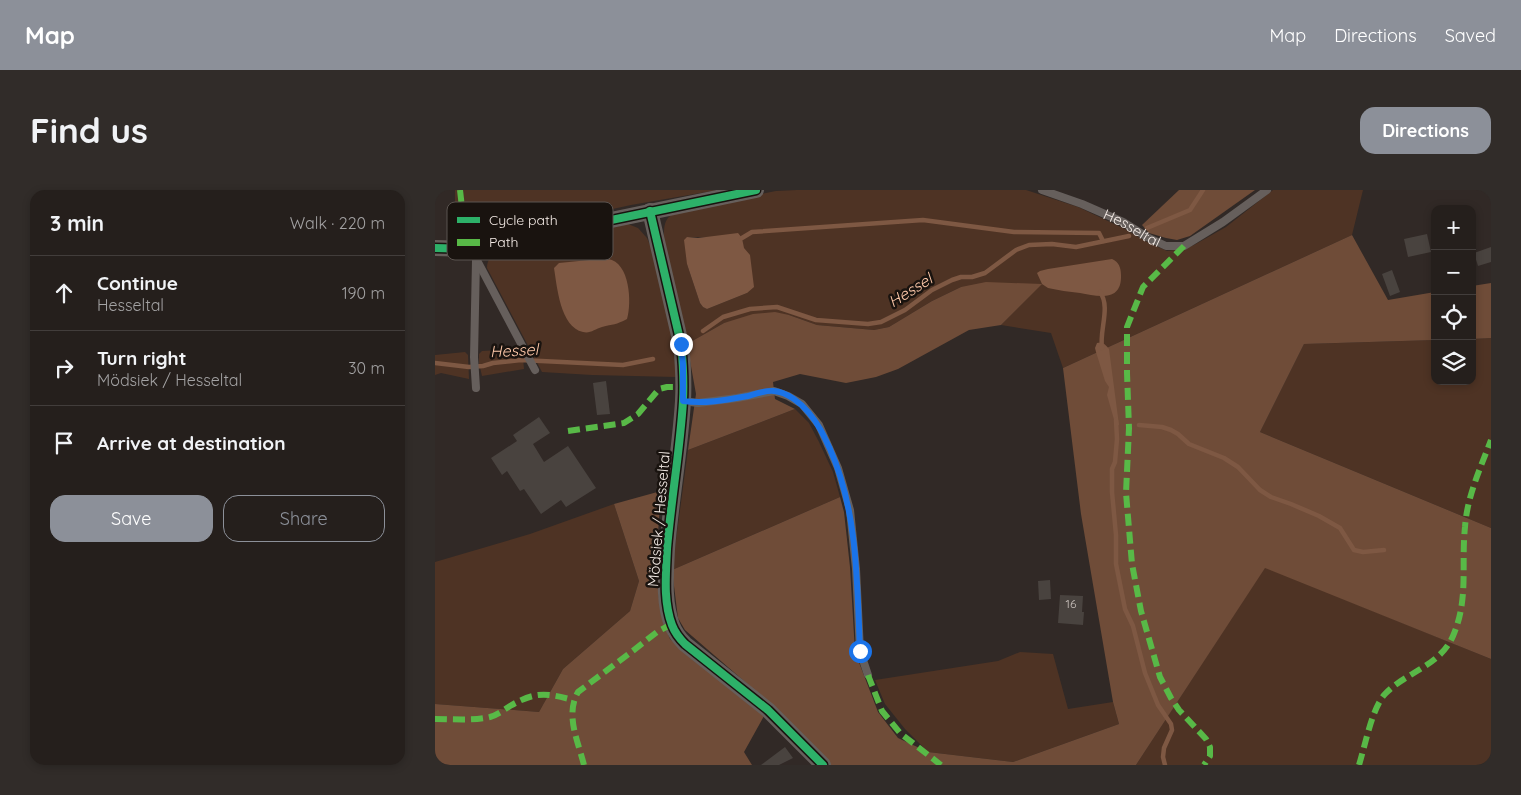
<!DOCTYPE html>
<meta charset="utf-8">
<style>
body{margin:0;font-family:Quicksand,sans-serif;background:#312c29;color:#f1f3f6}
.controls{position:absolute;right:15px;top:15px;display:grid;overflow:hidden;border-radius:10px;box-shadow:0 2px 8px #0003}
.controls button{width:45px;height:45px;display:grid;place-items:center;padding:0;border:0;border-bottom:1px solid #423d3b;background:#251f1c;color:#f1f3f6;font:25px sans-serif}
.stop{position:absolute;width:15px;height:15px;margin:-11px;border:4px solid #1a73e8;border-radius:50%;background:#fff}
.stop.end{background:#1a73e8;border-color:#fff;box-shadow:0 1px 5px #0008}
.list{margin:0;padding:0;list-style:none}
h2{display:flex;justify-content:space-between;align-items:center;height:65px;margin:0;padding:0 20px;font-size:21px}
h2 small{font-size:16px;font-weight:400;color:#a3a2a3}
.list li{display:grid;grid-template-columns:32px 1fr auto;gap:15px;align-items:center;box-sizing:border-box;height:75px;padding:0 20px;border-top:1px solid #423d3b}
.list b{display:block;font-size:19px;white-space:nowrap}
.list p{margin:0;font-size:16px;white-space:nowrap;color:#a3a2a3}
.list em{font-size:16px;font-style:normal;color:#a3a2a3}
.actions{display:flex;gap:10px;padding:15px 20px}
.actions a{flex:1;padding:11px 0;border:1px solid #8c9099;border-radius:15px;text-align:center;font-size:18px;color:#8c9099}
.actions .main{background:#8c9099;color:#fff}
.icon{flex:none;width:28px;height:28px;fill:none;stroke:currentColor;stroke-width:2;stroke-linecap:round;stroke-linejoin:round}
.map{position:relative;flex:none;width:1056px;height:575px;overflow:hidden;border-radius:15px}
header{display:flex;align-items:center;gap:30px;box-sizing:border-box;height:70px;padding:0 25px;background:#8c9099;color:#fff}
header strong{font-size:24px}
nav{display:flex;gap:28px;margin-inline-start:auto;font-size:18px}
.intro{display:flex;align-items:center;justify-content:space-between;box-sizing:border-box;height:120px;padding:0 30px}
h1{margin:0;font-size:35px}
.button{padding:12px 22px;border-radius:15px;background:#8c9099;color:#fff;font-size:18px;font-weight:700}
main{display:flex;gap:30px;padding:0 30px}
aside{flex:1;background:#251f1c;border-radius:15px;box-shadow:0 2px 8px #0003}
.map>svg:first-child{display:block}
.green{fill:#4e3324;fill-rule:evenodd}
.forest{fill:#6f4c38}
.water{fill:#7e5843}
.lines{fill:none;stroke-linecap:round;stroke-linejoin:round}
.stream{stroke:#7e5843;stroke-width:4.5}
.building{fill:#49433f}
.service{stroke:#665f5c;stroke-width:8}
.minor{stroke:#665f5c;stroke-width:16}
.quiet{stroke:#58b947;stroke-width:6;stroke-dasharray:12 6;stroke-linecap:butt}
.cycleway-casing{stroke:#19130f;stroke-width:11}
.cycleway{stroke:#2db169;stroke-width:8}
.route{stroke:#1a73e8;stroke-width:6}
.labels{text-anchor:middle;stroke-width:5;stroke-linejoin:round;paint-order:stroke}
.number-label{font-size:12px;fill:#c9c1bc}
.street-label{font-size:15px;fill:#f4ebe6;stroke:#19130f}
.water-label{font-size:16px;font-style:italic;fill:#ffc9aa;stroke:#19130f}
.key{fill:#19130f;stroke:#5b5450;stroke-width:1}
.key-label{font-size:14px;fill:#f4ebe6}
</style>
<header>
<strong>Map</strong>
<nav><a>Map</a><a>Directions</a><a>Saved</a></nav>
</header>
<div class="intro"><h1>Find us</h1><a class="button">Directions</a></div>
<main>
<aside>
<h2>3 min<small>Walk · 220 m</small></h2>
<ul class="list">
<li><svg class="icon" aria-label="ahead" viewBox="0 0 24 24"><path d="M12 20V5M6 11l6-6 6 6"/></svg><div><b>Continue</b><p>Hesseltal</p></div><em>190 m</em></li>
<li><svg class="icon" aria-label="right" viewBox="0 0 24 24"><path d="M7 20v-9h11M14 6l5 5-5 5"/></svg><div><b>Turn right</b><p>Mödsiek / Hesseltal</p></div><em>30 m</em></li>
<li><svg class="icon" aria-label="arrive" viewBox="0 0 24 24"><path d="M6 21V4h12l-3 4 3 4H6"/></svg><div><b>Arrive at destination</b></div></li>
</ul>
<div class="actions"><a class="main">Save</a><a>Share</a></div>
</aside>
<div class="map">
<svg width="1056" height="575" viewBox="0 0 1056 575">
<rect width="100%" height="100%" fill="#312926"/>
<g class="green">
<polygon points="20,0 283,0 196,15 40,49 20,47"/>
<path d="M362,0H591L643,17L690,39L710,51L732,61L749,59L759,55L791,37L838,0H928L917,45L628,178L616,143L566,135L606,94L526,97L497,111L454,137L439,140L382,135L354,125L289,133L252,154L229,49C229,33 229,28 244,20L341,1ZM252,47L307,48L312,103L272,119L268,117L265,113L252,74Z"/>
<path d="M193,34L203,38L212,48L218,62L238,150L241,187L157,185L107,182L52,78C52,68 58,65 66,60Z"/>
<polygon points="1056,148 1056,338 825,242 869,154 1000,150 1000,191 1037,191 1037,149"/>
<polygon points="84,159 88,168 89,179 47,186 44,173 44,164 47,161"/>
<polygon points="30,162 33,165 34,189 6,183 0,185 0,165"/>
<polygon points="360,219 374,233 384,252 398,282 405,307 237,380 253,260"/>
<polygon points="179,314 204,391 195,421 128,479 104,522 0,514 0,372 95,344"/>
<polygon points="830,377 1056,469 1056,575 701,575"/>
<polygon points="585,462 618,464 633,519 678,512 684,534 578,572 493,562 470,539 450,514 440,490 563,471"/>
</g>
<g class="forest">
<polygon points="744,0 820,0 755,46 742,50 731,48 714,43 707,35"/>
<polygon points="917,45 953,110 1000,102 1000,150 869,154 825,242 1056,338 1056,469 830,378 701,575 395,575 338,516 250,440 243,428 237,380 405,307 409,322 415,377 420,462 443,522 463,548 493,562 578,572 684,534 678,512 646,324 628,178"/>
<polygon points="551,92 607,94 566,135 534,140 463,179 441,187 411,193 365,184 338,192 340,209 360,219 253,260 261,204 252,154 289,133 318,124 340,122 354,125 382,135 439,140 454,137 497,111 526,97"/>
<polygon points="1056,93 1056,148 1037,149 1037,96"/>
<path d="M226,301C223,350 215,403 235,449L329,526L309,562L317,575H0V514L104,522L128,479L195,421L204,391L179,314Z"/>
</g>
<g class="water">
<polygon points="303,43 307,48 309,58 315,65 319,97 312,103 272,119 268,117 265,113 252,74 249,50 252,47 263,48"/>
<path d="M164,69C167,69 170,68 173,69C195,72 197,113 192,129C181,135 178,134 167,137C160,139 155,144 148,142C125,137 122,96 119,78L124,73Z"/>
<path d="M677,69C684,72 686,78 686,85C687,113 662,106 645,103C634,102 623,100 613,98L607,94L602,83L605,81L613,79Z"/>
<path d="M662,153C668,152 670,154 674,159L684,235H682L680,233L672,205L674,197L670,191L661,162L660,158Z"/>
</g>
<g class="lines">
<g class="stream">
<polyline points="712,38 755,20 768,0"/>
<polyline points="307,48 317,42 488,30 579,42 664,43 668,51"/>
<path d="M665,102C676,117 664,141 667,158"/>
<polyline points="268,141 288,127 315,119 342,117 381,130 433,134 446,132 470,120 497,100 517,90 526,87 537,87 550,83 581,60 594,55 617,54 641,57 694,46"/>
<polyline points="0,173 34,177 48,176 58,173 86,170 188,175 218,169"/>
<polyline points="681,230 682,249 680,272 677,279 677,302 681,345 681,374 690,419 698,436 710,483 723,515 736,534 737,540 729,558 728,567 730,575"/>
<polyline points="704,235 727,237 736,240 743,244 754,254 789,268 803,277 825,300 836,307 856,314 884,326 905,338 919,360 928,362 949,360"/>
</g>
</g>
<g class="building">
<polygon points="992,44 996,62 973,67 969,49"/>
<polygon points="1056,57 1056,72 1043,76 1039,63"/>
<polygon points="957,80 965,102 955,106 947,84"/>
<polygon points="171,191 175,224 162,225 158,193"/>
<polygon points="104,227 115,243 98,254 109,272 133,256 161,298 131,317 126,310 106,324 89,299 85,301 72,281 67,285 56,268 82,251 78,245"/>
<polygon points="615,390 616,409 604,410 603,391"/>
<polygon points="625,405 648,406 647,422 649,422 648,435 623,433"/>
<polygon points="350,557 358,568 344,575 326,575"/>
</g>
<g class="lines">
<g class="service">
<path id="s1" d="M607,0L647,14L688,32L712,47L731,56H749L788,32L832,0"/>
<polyline points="36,59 100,180"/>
<polyline points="41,70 39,167 41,198"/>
<polyline points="248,211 263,213 302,208 339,201 353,206 367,214 384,235 403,278 415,320 421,379 425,461 433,485"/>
</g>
<g class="minor">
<path d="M215,21L246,154C248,173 249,192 248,211C245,261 236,310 232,359C231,384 228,411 237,435C240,443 244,448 250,454L333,520L388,575"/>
<polyline points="0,58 36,59 321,0"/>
</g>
<g class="quiet">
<polyline points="25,0 29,35 36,59"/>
<polyline points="749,56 708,97 692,137 692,183 694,238 691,303 697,374 706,421 725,487 736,508 744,520 771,549 775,557 775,566 769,575"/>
<polyline points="133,241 189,233 203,224 224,199 232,197 248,197"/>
<polyline points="433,485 447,521 465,543 506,575"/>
<path d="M0,529C18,529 37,531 55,527C62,525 69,520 75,516C101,501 111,503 138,510"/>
<path d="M149,575C143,551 130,525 143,502L195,463L222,442L237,434"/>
<path d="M924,575C930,556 937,518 950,504C971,482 1005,476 1018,446C1034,409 1026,376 1030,337C1032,307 1045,279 1056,250"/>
</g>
<g class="cycleway-casing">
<g id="cycleway">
<path d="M215,21L246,154C248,173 249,192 248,211C245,261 236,310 232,359C231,384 228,411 237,435C240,443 244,448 250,454L333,520L388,575"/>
<polyline points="0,58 36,59 321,0"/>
</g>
</g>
<use href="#cycleway" class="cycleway"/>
</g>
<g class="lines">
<path class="route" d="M246,154L248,175V211C270,214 291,210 313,206C320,204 331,200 339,201C352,202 366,213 374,223C384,235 388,244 395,259C423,322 422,393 425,461"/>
</g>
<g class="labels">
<g class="number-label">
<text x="636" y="418">16</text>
</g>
<g class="street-label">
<text dy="5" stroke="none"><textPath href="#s1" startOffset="98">Hesseltal</textPath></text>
<text transform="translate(224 329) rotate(-85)" y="5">Mödsiek / Hesseltal</text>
</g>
<g class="water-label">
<text transform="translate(475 100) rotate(-32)" y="6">Hessel</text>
<text transform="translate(79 160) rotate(-3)" y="6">Hessel</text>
</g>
</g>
<rect x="12" y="12" width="166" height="58" rx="8" class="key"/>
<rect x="22" y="27" width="23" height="6" fill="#2db169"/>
<rect x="22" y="49" width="23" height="7" fill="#58b947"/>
<g class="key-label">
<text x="54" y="35">Cycle path</text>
<text x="54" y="57">Path</text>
</g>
</svg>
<div class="controls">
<button>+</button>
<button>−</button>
<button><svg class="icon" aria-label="locate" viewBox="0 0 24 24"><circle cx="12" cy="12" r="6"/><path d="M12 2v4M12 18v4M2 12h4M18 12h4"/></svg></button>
<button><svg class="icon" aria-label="layers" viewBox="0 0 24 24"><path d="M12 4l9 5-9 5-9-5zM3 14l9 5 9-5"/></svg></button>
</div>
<div class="stop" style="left:425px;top:461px"></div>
<div class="stop end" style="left:246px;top:154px"></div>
</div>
</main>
